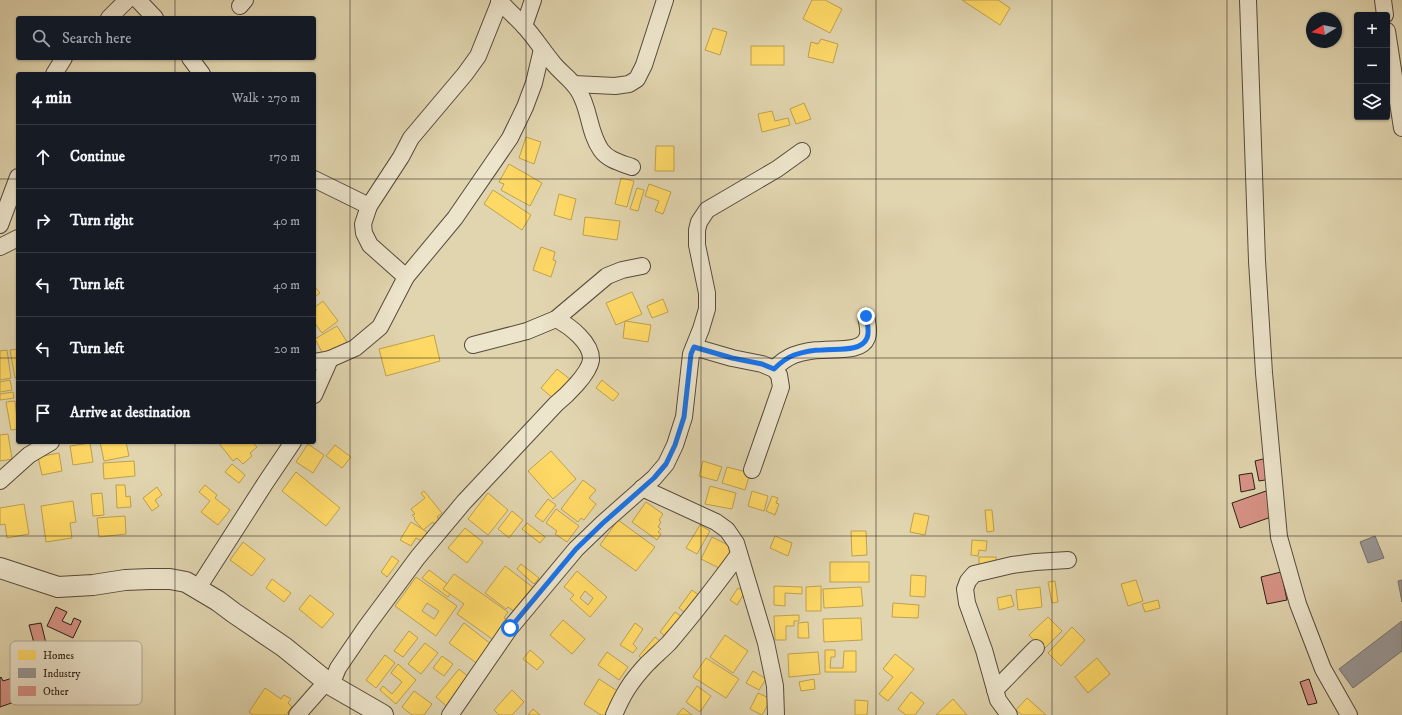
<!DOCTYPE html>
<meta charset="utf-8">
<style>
body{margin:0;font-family:"IM FELL DW Pica",serif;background:#242831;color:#f1f3f6}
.controls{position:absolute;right:12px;top:12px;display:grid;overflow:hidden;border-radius:4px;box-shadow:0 1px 3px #0004}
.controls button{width:36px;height:36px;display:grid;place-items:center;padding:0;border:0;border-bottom:1px solid #363941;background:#171b24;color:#f1f3f6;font:20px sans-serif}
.compass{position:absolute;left:1306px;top:12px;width:36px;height:36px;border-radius:50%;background:#171b24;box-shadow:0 1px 3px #0004;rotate:260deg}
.stop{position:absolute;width:12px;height:12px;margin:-9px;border:3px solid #1a73e8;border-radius:50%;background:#fff}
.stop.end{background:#1a73e8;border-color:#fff;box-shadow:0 1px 4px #0008}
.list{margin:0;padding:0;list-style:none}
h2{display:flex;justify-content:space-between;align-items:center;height:52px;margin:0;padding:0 16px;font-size:17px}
h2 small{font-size:13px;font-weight:400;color:#9ea1a6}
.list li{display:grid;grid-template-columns:26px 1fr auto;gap:12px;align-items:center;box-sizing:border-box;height:64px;padding:0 16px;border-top:1px solid #363941}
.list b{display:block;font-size:15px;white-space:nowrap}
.list em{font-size:13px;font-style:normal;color:#9ea1a6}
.icon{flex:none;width:22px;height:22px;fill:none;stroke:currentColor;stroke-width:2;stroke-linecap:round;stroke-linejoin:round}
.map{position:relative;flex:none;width:1402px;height:715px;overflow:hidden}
.search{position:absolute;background:#171b24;box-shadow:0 1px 3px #0004;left:16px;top:16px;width:300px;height:44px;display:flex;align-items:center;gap:10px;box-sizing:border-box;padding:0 14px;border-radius:4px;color:#9ea1a6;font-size:15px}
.panel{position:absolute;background:#171b24;box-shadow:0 1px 3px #0004;left:16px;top:72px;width:300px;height:372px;border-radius:4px}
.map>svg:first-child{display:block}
.homes{fill:#ffd966;stroke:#bea14e;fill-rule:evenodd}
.industry{fill:#999;stroke:#777471}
.building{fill:#d99488;stroke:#281d15}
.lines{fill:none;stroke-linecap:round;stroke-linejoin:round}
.minor-casing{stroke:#564b3c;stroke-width:18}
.tertiary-casing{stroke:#564b3c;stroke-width:22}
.minor{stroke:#ece4cb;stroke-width:16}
.tertiary{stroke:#ece4cb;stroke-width:20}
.route{stroke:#1a73e8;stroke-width:5}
.grid{fill:none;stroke:#281d15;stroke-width:1;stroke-opacity:0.55}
.key{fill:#ece4cb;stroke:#b1a894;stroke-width:1}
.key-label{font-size:11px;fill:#281d15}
</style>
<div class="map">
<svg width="1402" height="715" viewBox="0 0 1402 715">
<rect width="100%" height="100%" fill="#e1d5af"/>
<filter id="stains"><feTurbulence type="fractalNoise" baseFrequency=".005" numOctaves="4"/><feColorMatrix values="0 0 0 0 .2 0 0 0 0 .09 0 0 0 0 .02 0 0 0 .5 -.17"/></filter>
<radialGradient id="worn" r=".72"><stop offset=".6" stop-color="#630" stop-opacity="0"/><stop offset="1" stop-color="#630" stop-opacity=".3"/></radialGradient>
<g class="homes">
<polygon points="812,0 825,0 842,9 830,33 803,19"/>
<polygon points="962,0 998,0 1010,8 1000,25"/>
<polygon points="713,28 727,32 720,55 705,50"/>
<polygon points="821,39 838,44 833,63 808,57 811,42 818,44"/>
<rect x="751" y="46" width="33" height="19"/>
<polygon points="804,103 811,119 796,124 790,109"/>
<polygon points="772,111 775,121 788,118 790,125 762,132 758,114"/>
<polygon points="526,137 541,142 534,164 519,158"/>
<polygon points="656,146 674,146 674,171 655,171"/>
<polygon points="509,164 542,183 530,206 501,190 504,184 499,182"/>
<polygon points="621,178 634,181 627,207 615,204"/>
<polygon points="649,184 671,192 663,214 655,211 659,201 645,196"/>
<polygon points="637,188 644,190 638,211 630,209"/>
<polygon points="493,190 531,215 522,230 484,204"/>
<polygon points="559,194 576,199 571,220 554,215"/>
<polygon points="585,217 620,221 617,240 583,235"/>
<polygon points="541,247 555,252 553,260 556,261 551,277 533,270"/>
<polygon points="314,286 320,293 314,297"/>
<polygon points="632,292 642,314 616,325 606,303"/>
<polygon points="663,299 668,312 652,318 647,306"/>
<polygon points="323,301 338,321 322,333 314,322 314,308"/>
<polygon points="625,321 651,325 648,342 623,338"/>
<polygon points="337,326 347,342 324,356 315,339"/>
<polygon points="434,335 440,361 386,376 379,349"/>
<polygon points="18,349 18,377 15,378 10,350"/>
<polygon points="7,350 11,378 0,380 0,351"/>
<polygon points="557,369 571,380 555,400 541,388"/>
<polygon points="10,380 12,390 0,392 0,382"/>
<polygon points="602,380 619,394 613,401 596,388"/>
<polygon points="13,392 14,398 0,400 0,394"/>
<polygon points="15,401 18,429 11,430 6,402"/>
<polygon points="8,434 12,459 0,461 0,435"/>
<polygon points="100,442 126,442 129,456 104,461"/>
<polygon points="218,442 252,442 257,447 250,453 252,456 243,464 237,458 233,461"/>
<polygon points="90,443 93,462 73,465 70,446"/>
<polygon points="308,444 324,455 313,473 296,462"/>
<polygon points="335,445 351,457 342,468 326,456"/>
<polygon points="551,451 576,479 553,499 528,471"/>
<polygon points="59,453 62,471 42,475 38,457"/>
<polygon points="134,461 135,476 104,479 103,463"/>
<polygon points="703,461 722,467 717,481 699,476"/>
<polygon points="232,464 245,475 239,483 225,472"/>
<polygon points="727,467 750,473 745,490 722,483"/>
<polygon points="296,472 340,508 326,526 282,491"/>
<polygon points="583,480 596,490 589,498 596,504 584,520 581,518 578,522 561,509"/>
<polygon points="116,485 125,485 126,497 130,496 131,507 117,508"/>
<polygon points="205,485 217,495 215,498 230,510 218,525 201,512 210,501 199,492"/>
<polygon points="710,486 736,493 732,509 705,504"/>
<polygon points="157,487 162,495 155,500 159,506 152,511 143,498"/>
<polygon points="424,491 442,513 437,517 440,521 435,525 433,522 423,530 414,519 415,518 412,515 415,514 411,509 425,498 421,493"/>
<polygon points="752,491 768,496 764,511 748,506"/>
<polygon points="102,493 104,515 93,516 91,494"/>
<polygon points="488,493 508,510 488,535 468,519"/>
<polygon points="772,496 778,498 776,503 779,504 775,515 766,511"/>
<polygon points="548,499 556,505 543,522 535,516"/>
<polygon points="73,501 76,522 70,523 72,538 46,542 41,506"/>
<polygon points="646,502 663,514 659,520 661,522 658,527 661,529 658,532 661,534 657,540 632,522"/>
<polygon points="24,504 29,534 7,538 5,524 0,525 0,508"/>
<polygon points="556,509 579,526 567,542 555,534 557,531 546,523"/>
<polygon points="985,510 992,510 994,531 987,532"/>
<polygon points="512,511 523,520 509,538 498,529"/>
<polygon points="914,513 929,516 925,535 910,532"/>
<polygon points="125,516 126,534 99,537 97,518"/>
<polygon points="618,520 655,547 636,571 600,545"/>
<polygon points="411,522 427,532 422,541 416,538 411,546 400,540"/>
<polygon points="527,523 545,537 540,543 522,529"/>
<polygon points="700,525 710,531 697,554 686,548"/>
<polygon points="465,528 483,542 467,563 448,548"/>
<polygon points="851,531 866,531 867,555 852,556"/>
<polygon points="775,536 792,543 788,556 770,548"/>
<polygon points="712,537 734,548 723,570 701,559"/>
<polygon points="972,540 987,541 986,551 979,550 978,556 971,555"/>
<polygon points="243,542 265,559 252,576 230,560"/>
<polygon points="392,556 399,561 387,577 381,572"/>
<rect x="979" y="557" width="17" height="10"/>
<rect x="830" y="562" width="39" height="20"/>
<polygon points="521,564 539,578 534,584 517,569"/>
<polygon points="505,566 543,595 522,617 508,607 506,609 485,593"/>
<polygon points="429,570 454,589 448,597 422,578"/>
<path d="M577,571L607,597L590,617L570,599L574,595L564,587ZM585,591L593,598L588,605L580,598Z"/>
<polygon points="454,574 508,612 504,618 516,626 502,646 457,614 464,604 443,589"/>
<polygon points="911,575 926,576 925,597 910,596"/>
<path d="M416,577L457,606L436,636L395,606ZM427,603L439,611L434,619L422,611Z"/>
<polygon points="272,579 291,593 284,602 266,588"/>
<polygon points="1136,580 1143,601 1128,606 1121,584"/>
<polygon points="1055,581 1058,602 1052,603 1048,582"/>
<polygon points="774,586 802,587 802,594 785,593 785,606 774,605"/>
<polygon points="821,586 821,611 806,611 806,587"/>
<polygon points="861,587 863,606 824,608 823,589"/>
<polygon points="1040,587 1042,607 1018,610 1016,590"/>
<polygon points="738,588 745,592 737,605 730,600"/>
<polygon points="692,590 708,602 695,620 679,608"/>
<polygon points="310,595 334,614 322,628 299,609"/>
<polygon points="1011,595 1014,606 999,610 997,598"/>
<polygon points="1158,600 1160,608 1145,612 1142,604"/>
<polygon points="893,603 919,605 918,618 892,617"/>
<polygon points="675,612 692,624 676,645 660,632"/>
<polygon points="799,615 799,621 794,621 794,626 786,626 786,640 775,640 774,616"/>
<polygon points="1048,617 1062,631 1043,650 1029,635"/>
<polygon points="861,618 862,640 824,642 823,619"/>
<polygon points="563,620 585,639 572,654 550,635"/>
<polygon points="808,622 809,638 798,638 798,623"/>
<polygon points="464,623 500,651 486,670 449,643"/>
<polygon points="635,623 643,629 633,644 637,648 633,653 620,645"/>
<polygon points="1072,627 1085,640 1061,666 1048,653"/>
<polygon points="409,631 418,638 403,657 394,651"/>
<polygon points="725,635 748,651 733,673 710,657"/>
<polygon points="655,637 671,650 655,669 639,656"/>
<polygon points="425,643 438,653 421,674 408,664"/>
<polygon points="530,650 544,662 537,670 523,659"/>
<polygon points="825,650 835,650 835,657 831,657 830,668 843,668 844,651 856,651 856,672 825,672"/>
<polygon points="607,652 628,667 619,680 598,665"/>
<polygon points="818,652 820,674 789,677 788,654"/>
<polygon points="895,654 914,669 888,701 879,694 893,677 883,669"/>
<polygon points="385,655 395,663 376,688 366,680"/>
<polygon points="442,656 453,664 444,676 433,668"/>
<polygon points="706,658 739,679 726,698 693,677"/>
<polygon points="1097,658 1110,674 1088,693 1075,677"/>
<polygon points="398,664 416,680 396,704 380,690 383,686 392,694 402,682 391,673"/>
<polygon points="459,669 475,682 451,710 436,697"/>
<polygon points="753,671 766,679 759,690 746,683"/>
<polygon points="599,679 619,692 605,715 601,715 584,704"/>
<polygon points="814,679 815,689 801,691 799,682"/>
<polygon points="697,686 711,696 700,712 686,702"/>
<polygon points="265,688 281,699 284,695 291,699 288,703 292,707 286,715 253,715 249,712"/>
<polygon points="512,690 524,702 512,715 499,715 494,710"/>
<polygon points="414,691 432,704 424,715 412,715 402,707"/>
<polygon points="911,692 924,703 915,715 906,715 898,709"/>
<polygon points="758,693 771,699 762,715 750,709"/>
<polygon points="1027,698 1046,715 1022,715 1016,710"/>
<polygon points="953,699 967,715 936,715"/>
<polygon points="855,700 868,701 867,715 855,715"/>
<polygon points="683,708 692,715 677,715"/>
<polygon points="533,709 540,715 528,715"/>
</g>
<g class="industry">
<polygon points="1375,536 1384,558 1368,563 1360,542"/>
<polygon points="1402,580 1402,602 1398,581"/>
<polygon points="1402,621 1402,651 1353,688 1339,669"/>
</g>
<g class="building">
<polygon points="1267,458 1271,479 1259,481 1255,461"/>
<polygon points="1252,473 1255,489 1241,492 1239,475"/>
<polygon points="1266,491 1274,516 1240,528 1232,503"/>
<polygon points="1281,572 1287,600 1267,604 1261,577"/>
<polygon points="56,607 67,612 62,621 71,625 74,618 81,621 73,638 47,626"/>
<polygon points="41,623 50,659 19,667 14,648 34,643 29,625"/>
<polygon points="22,675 29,694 19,698 20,700 0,707 0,678 1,677 3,681"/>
<polygon points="1309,679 1317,703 1308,705 1300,682"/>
</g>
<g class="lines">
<g class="minor-casing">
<g id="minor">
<polyline points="138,0 155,18"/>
<path d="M499,0C507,10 517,18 525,27C535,38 543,51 553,63C561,73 571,79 578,90C590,108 588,131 601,150C608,160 621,163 632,167"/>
<polyline points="1248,0 1257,261 1264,373 1279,537 1298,604 1323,669 1349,715"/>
<polyline points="1383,0 1385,15"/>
<polyline points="240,6 245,0"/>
<polyline points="109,18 127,0"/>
<polyline points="524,26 533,0"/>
<polyline points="1387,31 1402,128"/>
<polyline points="190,58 202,74"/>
<polyline points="54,74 64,58"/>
<polyline points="574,84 615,86 629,84 637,79 644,65 665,0"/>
<polyline points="314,179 369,206"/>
<polyline points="0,225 18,177"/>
<polyline points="0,247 18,238"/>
<polyline points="406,277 370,245 364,233 363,224 369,206 401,157 411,138 465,74 478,56 500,1"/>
<polyline points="473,345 527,331 556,319 607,276 622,270 642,266"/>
<polyline points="694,347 732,358 762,364 774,369 779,375 781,387 752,470"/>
<polyline points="314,362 330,359 355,348 380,327 406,277 455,218 510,138 525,107 534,83 542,49"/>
<path d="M774,369C780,363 786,358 794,355C803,352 813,350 822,350C834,348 861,353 867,338C870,331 867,323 866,316"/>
<polyline points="314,395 330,359"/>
<polyline points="0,481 29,455 51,442"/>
<polyline points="642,488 716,522 727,530 736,543 766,643 775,686 776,715"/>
<polyline points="198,588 266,482 293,442"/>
<path d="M331,685L338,668L366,627L418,557L464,502L556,404C566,396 589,374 591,360C592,343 570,326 556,319"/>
<polyline points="995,690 1036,648"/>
<polyline points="297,715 327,681"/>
<polyline points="450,715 510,628 576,549 603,523 654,478 666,464 675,445 684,417 691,354 701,329 707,309 707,293 697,245 697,230 699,222 707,210 777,169 802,151"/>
<path d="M614,715C623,694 631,681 647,664C654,657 662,650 669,643C694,614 717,584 739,554"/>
<polyline points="1009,715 998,700 984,650 967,603 965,589 968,581 974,574 1012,565 1035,562 1068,560"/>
</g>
</g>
<g class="tertiary-casing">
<polyline id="tertiary" points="0,568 58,587 93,585 125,580 150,579 170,579 186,582 218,601 234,613 284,647 331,685 383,715"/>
</g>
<use href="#minor" class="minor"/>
<use href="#tertiary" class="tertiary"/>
</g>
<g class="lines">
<path class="route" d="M510,628L576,549L603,523L654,478L666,464L675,445L684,417L691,354L694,347L732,358L762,364L774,369C780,363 786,358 794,355C803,352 813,350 822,350C834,348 861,353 867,338C870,331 867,323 866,316"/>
</g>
<path class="grid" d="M175,0V18M350,0V715M526,0V715M701,0V715M876,0V715M1052,0V715M1227,0V715M175,58V74M0,179H18M314,179H1402M0,358H18M314,358H1402M175,442V715M0,536H1402"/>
<rect x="10" y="641" width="132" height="64" rx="6" class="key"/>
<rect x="18" y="650" width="18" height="10" fill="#ffd966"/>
<rect x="18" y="668" width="18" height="10" fill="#999"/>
<rect x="18" y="686" width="18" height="10" fill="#d99488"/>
<g class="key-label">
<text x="43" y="659">Homes</text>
<text x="43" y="677">Industry</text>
<text x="43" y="695">Other</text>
</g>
<rect width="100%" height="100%" filter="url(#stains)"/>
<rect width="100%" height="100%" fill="url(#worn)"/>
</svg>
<div class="controls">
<button>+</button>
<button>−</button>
<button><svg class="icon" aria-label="layers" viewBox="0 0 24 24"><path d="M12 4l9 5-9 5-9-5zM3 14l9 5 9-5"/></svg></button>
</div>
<svg class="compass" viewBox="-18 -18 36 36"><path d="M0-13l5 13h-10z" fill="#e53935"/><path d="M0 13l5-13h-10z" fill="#9ea1a6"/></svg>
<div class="stop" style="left:510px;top:628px"></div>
<div class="stop end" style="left:866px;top:316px"></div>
<div class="search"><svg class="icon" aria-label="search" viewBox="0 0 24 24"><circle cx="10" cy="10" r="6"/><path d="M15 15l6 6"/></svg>Search here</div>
<section class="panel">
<h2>4 min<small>Walk · 270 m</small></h2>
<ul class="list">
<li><svg class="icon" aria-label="ahead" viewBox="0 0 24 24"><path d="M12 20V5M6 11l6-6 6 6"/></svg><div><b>Continue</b></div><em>170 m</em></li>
<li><svg class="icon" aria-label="right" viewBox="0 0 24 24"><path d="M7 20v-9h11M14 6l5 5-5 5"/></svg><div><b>Turn right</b></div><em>40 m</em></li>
<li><svg class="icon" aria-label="left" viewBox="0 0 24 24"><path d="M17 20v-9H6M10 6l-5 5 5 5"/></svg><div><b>Turn left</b></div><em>40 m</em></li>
<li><svg class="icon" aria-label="left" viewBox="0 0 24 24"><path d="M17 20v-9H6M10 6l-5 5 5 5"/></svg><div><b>Turn left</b></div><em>20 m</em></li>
<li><svg class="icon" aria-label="arrive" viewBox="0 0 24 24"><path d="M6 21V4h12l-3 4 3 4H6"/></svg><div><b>Arrive at destination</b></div></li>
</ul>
</section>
</div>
